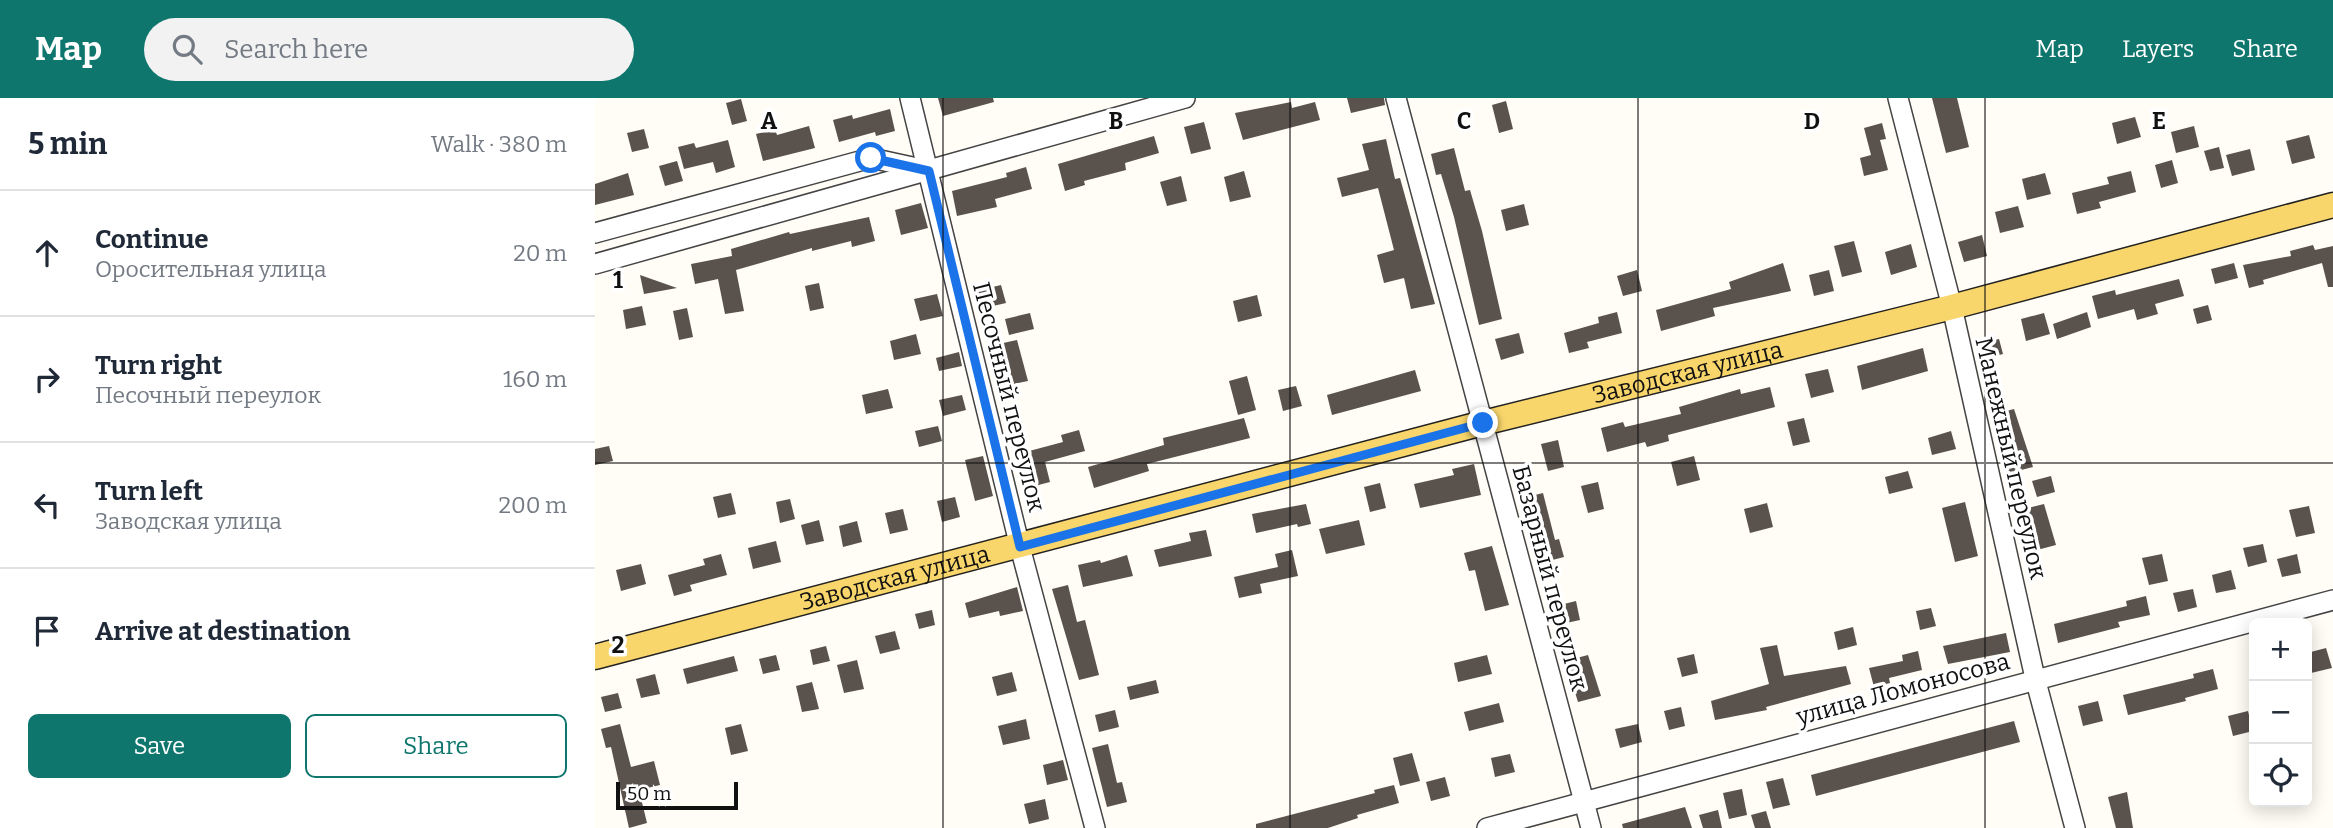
<!DOCTYPE html>
<meta charset="utf-8">
<style>
body{margin:0;font-family:Bitter,serif;background:#f2f2f3;color:#1f2937}
.controls{position:absolute;right:21px;bottom:21px;display:grid;overflow:hidden;border-radius:10px;box-shadow:0 4px 18px #0003}
.controls button{width:63px;height:63px;display:grid;place-items:center;padding:0;border:0;border-bottom:2px solid #e0e1e3;background:#fff;color:#1f2937;font:35px sans-serif}
.scale{position:absolute;left:21px;bottom:18px;width:122px;box-sizing:border-box;padding-left:7px;border:4px solid #111;border-top:0;font-size:19px;line-height:24px;white-space:nowrap;color:#111;-webkit-text-stroke:5px #fff;paint-order:stroke}
.stop{position:absolute;width:21px;height:21px;margin:-16px;border:5px solid #1a73e8;border-radius:50%;background:#fff}
.stop.end{background:#1a73e8;border-color:#fff;box-shadow:0 2px 7px #0008}
.list{margin:0;padding:0;list-style:none}
h2{display:flex;justify-content:space-between;align-items:center;height:91px;margin:0;padding:0 28px;font-size:30px}
h2 small{font-size:23px;font-weight:400;color:#747a83}
.list li{display:grid;grid-template-columns:46px 1fr auto;gap:21px;align-items:center;box-sizing:border-box;height:126px;padding:0 28px;border-top:2px solid #e0e1e3}
.list b{display:block;font-size:26px;white-space:nowrap}
.list p{margin:0;font-size:23px;white-space:nowrap;color:#747a83}
.list em{font-size:23px;font-style:normal;color:#747a83}
.actions{display:flex;gap:14px;padding:21px 28px}
.actions a{flex:1;padding:16px 0;border:2px solid #0f766e;border-radius:10px;text-align:center;font-size:24px;color:#0f766e}
.actions .main{background:#0f766e;color:#fff}
.icon{flex:none;width:38px;height:38px;fill:none;stroke:currentColor;stroke-width:2;stroke-linecap:round;stroke-linejoin:round}
.map{position:relative;flex:none;width:1738px;height:730px;overflow:hidden}
header{display:flex;align-items:center;gap:42px;box-sizing:border-box;height:98px;padding:0 35px;background:#0f766e;color:#fff}
header strong{font-size:33px}
nav{display:flex;gap:38px;margin-inline-start:auto;font-size:24px}
.search{width:490px;height:63px;background:#f2f2f3;display:flex;align-items:center;gap:18px;box-sizing:border-box;padding:0 24px;border-radius:38px;color:#747a83;font-size:26px}
main{display:flex}
aside{flex:1;background:#fff}
.map>svg:first-child{display:block}
.building{fill:#5a524d}
.lines{fill:none;stroke-linecap:round;stroke-linejoin:round}
.minor-casing{stroke:#444;stroke-width:22}
.major-casing{stroke:#222;stroke-width:27}
.minor{stroke:#fff;stroke-width:19}
.major{stroke:#f9d66b;stroke-width:24}
.route{stroke:#1a73e8;stroke-width:9}
.grid{fill:none;stroke:#111;stroke-width:2;stroke-opacity:0.55}
.labels{text-anchor:middle;stroke-width:7;stroke-linejoin:round;paint-order:stroke}
.street-label{font-size:24px;fill:#111;stroke:#fff}
.grid-label{font-size:23px;text-anchor:middle;font-weight:bold;fill:#111;stroke:#fff;stroke-width:7;stroke-linejoin:round;paint-order:stroke}
</style>
<header>
<strong>Map</strong>
<div class="search"><svg class="icon" aria-label="search" viewBox="0 0 24 24"><circle cx="10" cy="10" r="6"/><path d="M15 15l6 6"/></svg>Search here</div>
<nav><a>Map</a><a>Layers</a><a>Share</a></nav>
</header>
<main>
<aside>
<h2>5 min<small>Walk · 380 m</small></h2>
<ul class="list">
<li><svg class="icon" aria-label="ahead" viewBox="0 0 24 24"><path d="M12 20V5M6 11l6-6 6 6"/></svg><div><b>Continue</b><p>Оросительная улица</p></div><em>20 m</em></li>
<li><svg class="icon" aria-label="right" viewBox="0 0 24 24"><path d="M7 20v-9h11M14 6l5 5-5 5"/></svg><div><b>Turn right</b><p>Песочный переулок</p></div><em>160 m</em></li>
<li><svg class="icon" aria-label="left" viewBox="0 0 24 24"><path d="M17 20v-9H6M10 6l-5 5 5 5"/></svg><div><b>Turn left</b><p>Заводская улица</p></div><em>200 m</em></li>
<li><svg class="icon" aria-label="arrive" viewBox="0 0 24 24"><path d="M6 21V4h12l-3 4 3 4H6"/></svg><div><b>Arrive at destination</b></div></li>
</ul>
<div class="actions"><a class="main">Save</a><a>Share</a></div>
</aside>
<div class="map">
<svg width="1738" height="730" viewBox="0 0 1738 730">
<rect width="100%" height="100%" fill="#fffdf5"/>
<g class="building">
<polygon points="343,0 398,0 399,4 348,18"/>
<polygon points="752,0 789,0 790,7 756,15"/>
<polygon points="1337,0 1362,0 1374,49 1351,55"/>
<polygon points="146,1 152,23 137,27 131,5"/>
<polygon points="911,3 918,31 904,35 897,7"/>
<polygon points="696,4 697,10 720,4 725,22 648,42 640,15"/>
<polygon points="295,11 300,33 281,38 280,34 244,44 238,22 257,17 258,21"/>
<polygon points="1540,19 1546,39 1522,46 1517,25"/>
<polygon points="609,24 616,51 596,56 589,29"/>
<polygon points="1287,25 1291,41 1285,42 1293,72 1269,78 1265,60 1276,57 1269,30"/>
<polygon points="214,28 220,50 168,63 161,36 180,31 182,37"/>
<polygon points="1599,28 1604,49 1581,55 1576,34"/>
<polygon points="49,31 54,50 37,54 32,35"/>
<polygon points="1714,37 1720,60 1697,66 1691,43"/>
<polygon points="559,38 564,55 530,65 531,72 489,83 490,87 470,93 463,66"/>
<polygon points="791,41 800,81 805,80 840,206 816,211 809,180 789,185 782,157 799,152 783,90 747,99 742,80 774,72 767,46"/>
<polygon points="133,42 140,69 121,75 118,64 89,71 83,49 99,45 101,50"/>
<polygon points="1624,49 1629,70 1615,73 1609,53"/>
<polygon points="859,50 870,93 875,92 887,133 907,221 884,227 859,119 846,76 841,77 836,56"/>
<polygon points="1655,51 1660,72 1637,78 1631,57"/>
<polygon points="1577,62 1583,85 1566,90 1560,67"/>
<polygon points="82,63 88,83 70,88 64,68"/>
<polygon points="431,69 437,91 400,101 402,109 362,118 357,93 412,79 411,75"/>
<polygon points="649,73 656,99 635,104 629,79"/>
<polygon points="1536,73 1541,94 1504,104 1506,110 1482,116 1477,95 1514,86 1512,79"/>
<polygon points="33,75 39,97 0,107 0,86"/>
<polygon points="1450,75 1456,96 1432,102 1427,81"/>
<polygon points="586,78 592,103 572,108 565,84"/>
<polygon points="326,105 333,130 306,137 300,112"/>
<polygon points="929,106 934,127 911,133 906,112"/>
<polygon points="1423,108 1429,129 1405,135 1400,114"/>
<polygon points="274,119 280,143 257,149 256,143 217,153 217,150 141,172 149,213 130,216 123,181 100,186 96,166 137,158 136,151 194,134 195,136"/>
<polygon points="1387,137 1392,158 1369,164 1363,144"/>
<polygon points="1259,143 1267,174 1247,179 1239,148"/>
<polygon points="1316,146 1322,169 1296,177 1290,154"/>
<polygon points="1718,147 1720,152 1738,148 1738,189 1733,189 1727,165 1668,182 1669,186 1654,190 1648,167 1696,158 1695,153"/>
<polygon points="1188,165 1196,193 1118,210 1120,218 1066,233 1061,212 1136,191 1134,184"/>
<polygon points="1639,165 1643,180 1620,186 1616,171"/>
<polygon points="1042,172 1047,193 1028,198 1022,178"/>
<polygon points="1234,172 1239,193 1219,198 1214,177"/>
<polygon points="45,177 82,190 49,196"/>
<polygon points="1584,181 1589,198 1560,206 1563,216 1542,222 1539,211 1503,221 1497,198 1520,192 1521,197"/>
<polygon points="224,185 229,210 215,213 210,188"/>
<polygon points="406,187 411,205 385,211 381,193"/>
<polygon points="342,196 348,218 325,223 319,201"/>
<polygon points="662,197 667,218 643,224 638,203"/>
<polygon points="1613,207 1617,222 1602,226 1598,211"/>
<polygon points="47,208 51,227 31,231 28,212"/>
<polygon points="92,210 98,239 84,242 78,213"/>
<polygon points="1022,214 1027,235 992,244 994,250 974,255 969,235 1004,225 1003,219"/>
<polygon points="1492,214 1496,229 1462,241 1458,226"/>
<polygon points="435,215 439,231 414,237 410,221"/>
<polygon points="1449,215 1455,236 1431,243 1426,221"/>
<polygon points="924,235 929,255 906,262 900,241"/>
<polygon points="321,236 326,256 299,262 295,243"/>
<polygon points="1404,241 1408,256 1393,260 1389,245"/>
<polygon points="422,242 433,283 410,288 399,247"/>
<polygon points="1328,250 1333,273 1267,292 1262,268"/>
<polygon points="364,254 367,268 344,273 341,260"/>
<polygon points="1233,271 1239,294 1216,300 1210,276"/>
<polygon points="820,272 826,293 737,317 732,297"/>
<polygon points="652,278 661,312 643,317 634,283"/>
<polygon points="701,288 707,308 688,313 683,292"/>
<polygon points="1175,289 1180,309 1073,337 1074,343 1052,349 1050,344 1012,354 1006,330 1028,324 1030,329 1086,316 1084,309 1145,291 1146,296"/>
<polygon points="293,291 298,310 271,316 267,297"/>
<polygon points="367,297 371,312 348,318 344,302"/>
<polygon points="1419,311 1438,369 1414,375 1396,317"/>
<polygon points="649,320 655,340 552,366 554,373 499,390 493,369 569,347 568,340"/>
<polygon points="1209,320 1215,344 1198,348 1192,324"/>
<polygon points="343,328 347,343 324,349 320,333"/>
<polygon points="484,332 490,353 450,364 455,384 432,390 423,356 468,344 466,337"/>
<polygon points="1356,333 1361,351 1337,357 1333,340"/>
<polygon points="963,342 969,369 953,373 946,346"/>
<polygon points="14,348 18,363 0,367 0,351"/>
<polygon points="388,358 398,398 380,403 370,362"/>
<polygon points="1099,358 1105,382 1082,388 1076,364"/>
<polygon points="879,366 886,397 825,410 819,386 859,377 857,371"/>
<polygon points="1313,373 1318,390 1294,396 1290,379"/>
<polygon points="1456,378 1460,394 1442,399 1437,383"/>
<polygon points="1003,384 1009,411 993,415 986,388"/>
<polygon points="785,385 791,410 775,414 769,389"/>
<polygon points="136,395 141,416 123,420 118,399"/>
<polygon points="948,395 960,442 964,441 969,459 946,465 928,400"/>
<polygon points="360,399 365,419 347,424 342,403"/>
<polygon points="195,401 200,421 185,425 181,404"/>
<polygon points="1370,404 1383,458 1360,464 1347,410"/>
<polygon points="1172,405 1178,429 1155,435 1149,411"/>
<polygon points="711,406 716,426 703,429 702,426 661,435 657,416"/>
<polygon points="1449,406 1461,447 1442,452 1429,411"/>
<polygon points="1714,408 1720,435 1701,439 1694,412"/>
<polygon points="308,411 313,432 295,436 290,415"/>
<polygon points="224,422 229,443 211,447 206,427"/>
<polygon points="764,422 770,447 731,456 724,431"/>
<polygon points="262,423 267,444 248,449 244,428"/>
<polygon points="611,432 617,458 564,469 559,452 596,443 594,435"/>
<polygon points="181,443 186,464 158,471 153,450"/>
<polygon points="1668,446 1672,464 1653,469 1648,450"/>
<polygon points="897,448 914,507 890,513 880,472 874,473 869,455"/>
<polygon points="697,452 703,478 665,486 667,495 644,500 639,479 683,469 680,456"/>
<polygon points="126,456 132,477 95,487 97,493 79,498 73,477 110,467 108,461"/>
<polygon points="1567,456 1573,483 1554,487 1547,460"/>
<polygon points="1702,456 1706,475 1687,479 1682,461"/>
<polygon points="532,457 538,478 488,489 483,467 505,462 506,465"/>
<polygon points="46,466 51,486 26,493 21,472"/>
<polygon points="1636,472 1641,491 1621,495 1617,477"/>
<polygon points="473,487 482,524 490,522 504,577 484,582 457,491"/>
<polygon points="422,489 428,513 405,518 404,513 374,520 370,505"/>
<polygon points="1598,491 1602,509 1583,514 1578,495"/>
<polygon points="1551,498 1555,517 1523,524 1525,529 1463,545 1459,526 1532,508 1531,503"/>
<polygon points="981,503 985,522 962,527 957,509"/>
<polygon points="1336,510 1341,528 1325,532 1321,513"/>
<polygon points="337,512 340,527 324,531 320,516"/>
<polygon points="1258,529 1262,547 1243,552 1239,534"/>
<polygon points="300,533 305,551 285,556 280,538"/>
<polygon points="1411,535 1415,554 1353,566 1348,548"/>
<polygon points="1182,547 1189,578 1251,568 1256,586 1171,609 1172,612 1120,622 1116,603 1174,586 1165,550"/>
<polygon points="231,548 235,563 218,567 215,552"/>
<polygon points="1731,550 1737,570 1716,575 1712,555"/>
<polygon points="1323,553 1327,572 1294,580 1295,585 1279,589 1274,570 1308,563 1307,557"/>
<polygon points="1099,556 1103,575 1087,579 1082,560"/>
<polygon points="181,557 185,572 168,576 164,561"/>
<polygon points="892,557 897,576 863,584 859,565"/>
<polygon points="993,557 1006,598 983,604 970,563"/>
<polygon points="139,558 143,573 92,586 88,571"/>
<polygon points="262,562 269,591 249,595 242,567"/>
<polygon points="1618,571 1623,591 1590,600 1591,603 1533,617 1528,597 1599,580 1598,576"/>
<polygon points="417,574 422,593 402,598 397,579"/>
<polygon points="60,576 65,596 46,600 41,581"/>
<polygon points="561,582 564,595 535,602 532,589"/>
<polygon points="217,584 224,611 207,614 201,588"/>
<polygon points="23,595 27,610 10,614 6,599"/>
<polygon points="1503,603 1508,623 1488,628 1483,608"/>
<polygon points="904,605 909,624 874,633 869,614"/>
<polygon points="1086,609 1090,628 1074,632 1069,613"/>
<polygon points="520,612 524,629 504,634 500,617"/>
<polygon points="1653,613 1658,633 1638,638 1633,618"/>
<polygon points="431,621 435,641 408,647 403,628"/>
<polygon points="1419,623 1425,644 1221,698 1216,677"/>
<polygon points="25,626 36,669 59,663 65,687 44,692 52,725 34,730 16,649 11,650 6,631"/>
<polygon points="146,626 153,653 136,657 130,630"/>
<polygon points="1043,626 1047,644 1025,650 1020,631"/>
<polygon points="513,646 522,685 527,684 532,704 512,709 497,650"/>
<polygon points="817,655 825,683 805,688 798,660"/>
<polygon points="915,656 920,674 900,679 896,660"/>
<polygon points="468,662 473,682 452,687 448,667"/>
<polygon points="850,679 855,698 836,703 831,684"/>
<polygon points="1188,680 1195,707 1178,711 1171,684"/>
<polygon points="799,687 804,705 762,717 763,720 733,730 661,730 661,726 780,695 779,692"/>
<polygon points="1147,691 1152,717 1134,721 1128,695"/>
<polygon points="1532,694 1538,730 1521,730 1513,699"/>
<polygon points="450,701 454,721 434,726 429,706"/>
<polygon points="1090,709 1097,730 1028,730 1027,726"/>
<polygon points="1123,712 1127,730 1108,730 1104,717"/>
<polygon points="1171,713 1176,730 1160,730 1156,717"/>
</g>
<g class="lines">
<g class="minor-casing">
<g id="minor">
<polyline points="315,0 425,449 500,730"/>
<polyline points="801,0 996,730"/>
<polyline points="1303,0 1357,209 1440,580 1480,730"/>
<polyline points="0,135 276,60 331,72"/>
<polyline points="0,166 590,0"/>
<polyline points="892,730 1738,502"/>
</g>
</g>
<g class="major-casing">
<g id="major">
<path id="s1" d="M0,559L888,325L1357,209L1738,107"/>
</g>
</g>
<use href="#minor" class="minor"/>
<use href="#major" class="major"/>
</g>
<g class="lines">
<polyline class="route" points="276,60 334,73 425,449 888,325"/>
</g>
<path class="grid" d="M348,0V730M695,0V730M1043,0V730M1390,0V730M0,365H1738"/>
<g class="labels">
<g class="street-label">
<text dy="8" stroke="none"><textPath href="#s1" startOffset="1129">Заводская улица</textPath></text>
<text transform="translate(414 299) rotate(76)" y="8">Песочный переулок</text>
<text transform="translate(1416 360) rotate(77)" y="8">Манежный переулок</text>
<text transform="translate(955 480) rotate(75)" y="8">Базарный переулок</text>
<text dy="8" stroke="none"><textPath href="#s1" startOffset="310">Заводская улица</textPath></text>
<text transform="translate(1308 591) rotate(-15)" y="8">улица Ломоносова</text>
</g>
</g>
<g class="grid-label">
<text x="174" y="31">A</text>
<text x="521" y="31">B</text>
<text x="869" y="31">C</text>
<text x="1217" y="31">D</text>
<text x="1564" y="31">E</text>
<text x="23" y="190">1</text>
<text x="23" y="555">2</text>
</g>
</svg>
<div class="controls">
<button>+</button>
<button>−</button>
<button><svg class="icon" aria-label="locate" viewBox="0 0 24 24"><circle cx="12" cy="12" r="6"/><path d="M12 2v4M12 18v4M2 12h4M18 12h4"/></svg></button>
</div>
<div class="scale">50 m</div>
<div class="stop" style="left:276px;top:60px"></div>
<div class="stop end" style="left:888px;top:325px"></div>
</div>
</main>
